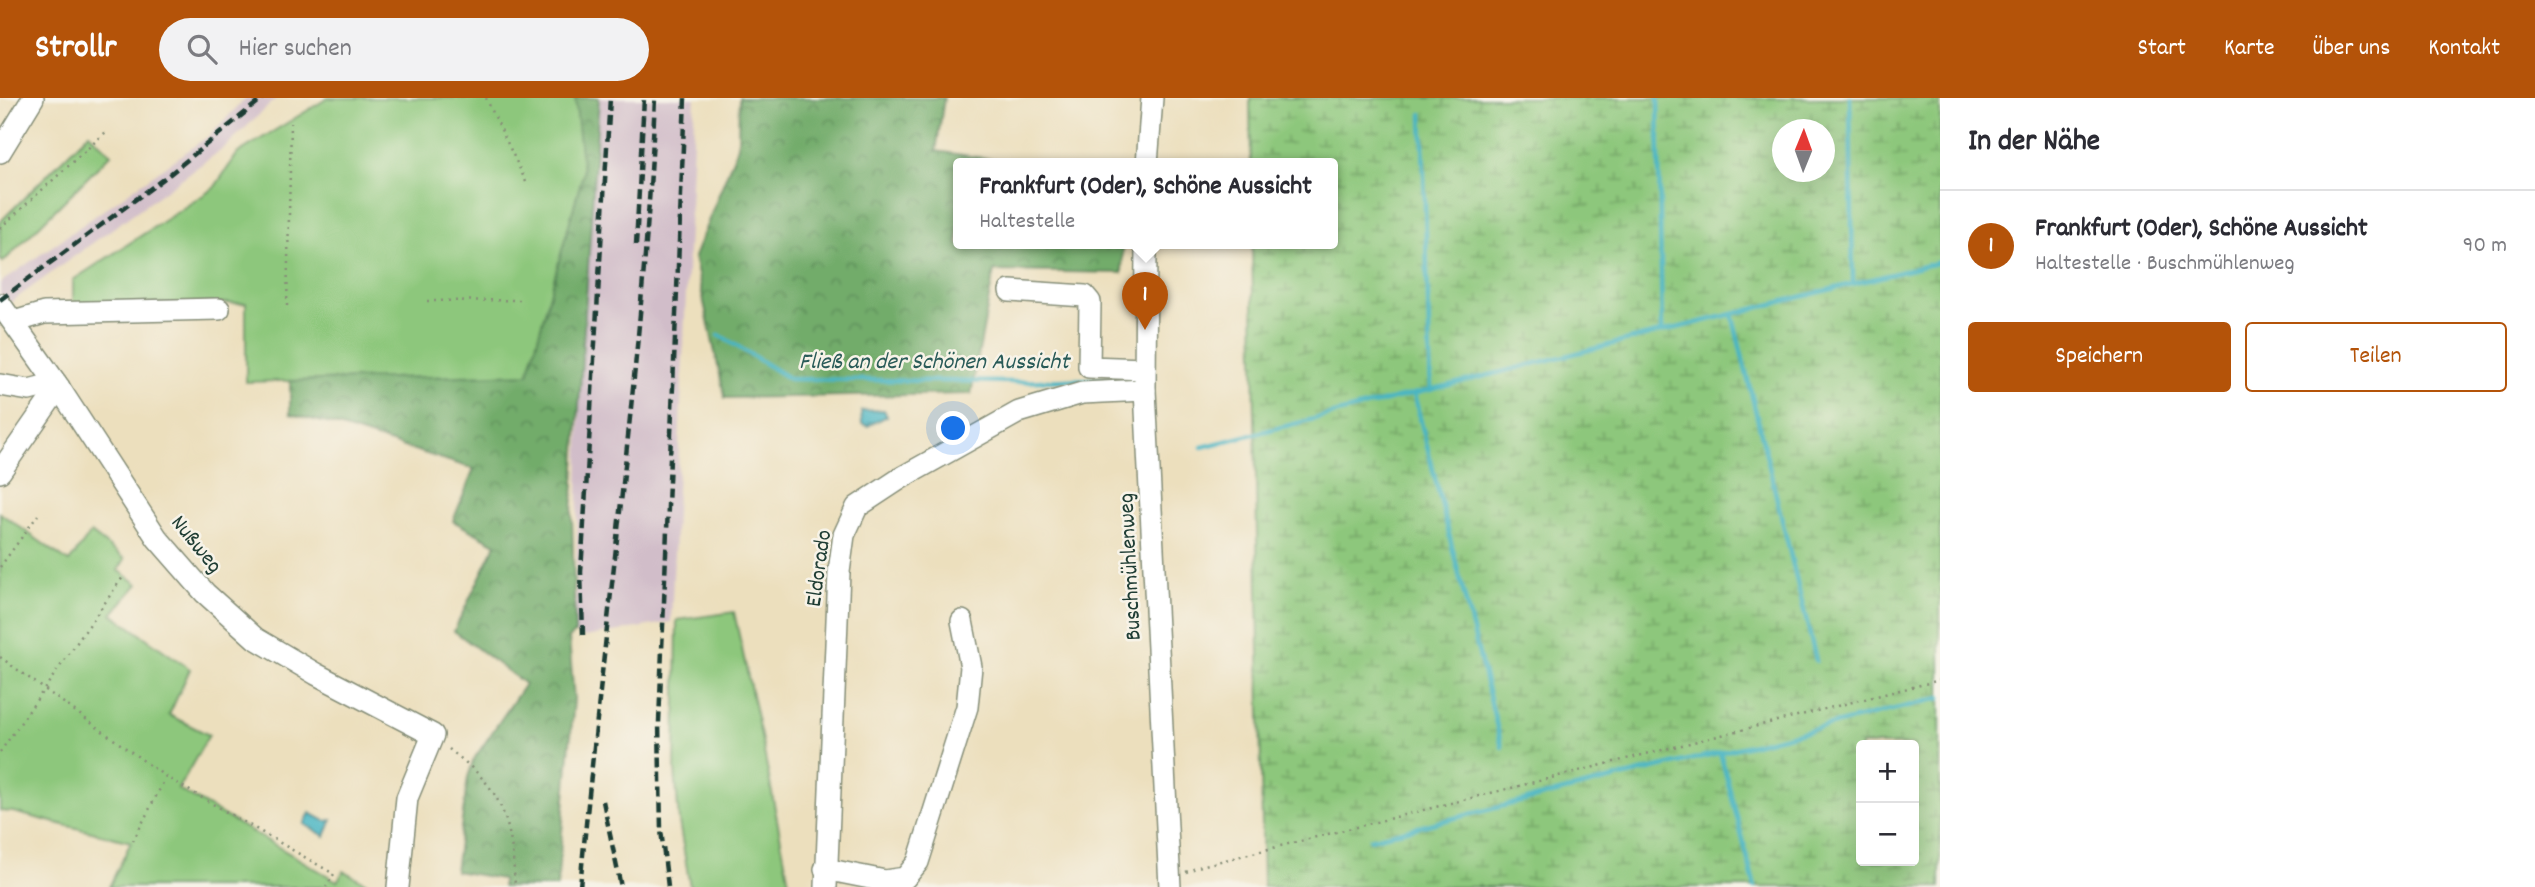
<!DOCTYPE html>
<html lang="de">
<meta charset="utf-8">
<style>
body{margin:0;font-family:Dekko,sans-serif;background:#f2f2f3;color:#2b2b33}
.controls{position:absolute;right:21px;bottom:21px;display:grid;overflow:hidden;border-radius:7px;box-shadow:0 7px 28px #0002}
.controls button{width:63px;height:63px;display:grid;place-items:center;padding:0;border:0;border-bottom:2px solid #e1e1e2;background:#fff;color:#2b2b33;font:35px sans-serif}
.compass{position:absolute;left:1772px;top:21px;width:63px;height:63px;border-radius:50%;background:#fff;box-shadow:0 7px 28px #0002;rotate:1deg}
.you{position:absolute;left:954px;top:331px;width:24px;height:24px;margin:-18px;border:5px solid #fff;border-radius:50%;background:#1a73e8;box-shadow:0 0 0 10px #1a73e833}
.badge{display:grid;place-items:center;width:46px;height:46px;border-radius:50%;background:#b45309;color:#fff;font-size:23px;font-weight:700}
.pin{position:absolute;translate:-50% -58px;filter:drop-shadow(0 2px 4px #0008)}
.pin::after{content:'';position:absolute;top:37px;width:24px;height:21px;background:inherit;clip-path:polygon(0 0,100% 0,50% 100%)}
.popup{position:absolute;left:953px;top:60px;width:385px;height:91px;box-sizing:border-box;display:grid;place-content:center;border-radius:7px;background:#fff;filter:drop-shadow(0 2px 5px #0005);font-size:23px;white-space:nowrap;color:#7c7c81}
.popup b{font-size:26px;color:#2b2b33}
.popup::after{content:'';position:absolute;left:50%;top:100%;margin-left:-14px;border:14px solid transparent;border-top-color:#fff}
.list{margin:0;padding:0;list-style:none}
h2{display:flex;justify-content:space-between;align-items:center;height:91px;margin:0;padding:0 28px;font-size:30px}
h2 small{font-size:23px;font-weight:400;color:#7c7c81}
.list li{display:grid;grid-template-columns:46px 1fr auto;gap:21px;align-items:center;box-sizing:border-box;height:112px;padding:0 28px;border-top:2px solid #e1e1e2}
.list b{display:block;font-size:26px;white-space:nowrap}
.list p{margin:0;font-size:23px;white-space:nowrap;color:#7c7c81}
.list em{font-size:23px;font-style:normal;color:#7c7c81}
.actions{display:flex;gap:14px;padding:21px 28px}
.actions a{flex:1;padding:16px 0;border:2px solid #b45309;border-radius:7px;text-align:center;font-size:24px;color:#b45309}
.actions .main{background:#b45309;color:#fff}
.icon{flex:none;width:38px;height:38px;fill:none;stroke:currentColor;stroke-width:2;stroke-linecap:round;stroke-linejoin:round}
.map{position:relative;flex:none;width:1940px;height:789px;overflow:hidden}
header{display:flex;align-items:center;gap:42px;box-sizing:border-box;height:98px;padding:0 35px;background:#b45309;color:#fff}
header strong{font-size:33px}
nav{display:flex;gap:38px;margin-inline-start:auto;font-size:24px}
.search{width:490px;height:63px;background:#f2f2f3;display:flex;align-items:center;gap:18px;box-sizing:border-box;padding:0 24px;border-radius:38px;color:#7c7c81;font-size:26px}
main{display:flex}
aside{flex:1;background:#fff}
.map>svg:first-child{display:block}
.railway{fill:#d1bdc9}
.forest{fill:url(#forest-crowns);stroke:#487450;stroke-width:2}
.wetland{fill:url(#wetland-marsh);stroke:#568258;stroke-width:2;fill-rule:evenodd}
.garden{fill:#8dc77b;stroke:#568258;stroke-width:2}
.water{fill:url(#water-ripples);stroke:#34797c;stroke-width:2}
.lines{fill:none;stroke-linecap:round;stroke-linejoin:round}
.stream{stroke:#48b5c3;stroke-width:4.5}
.minor-casing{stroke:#868e78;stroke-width:24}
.path{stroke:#868e78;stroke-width:2.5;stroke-dasharray:2 5;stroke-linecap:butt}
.minor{stroke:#fff;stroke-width:21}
.rail{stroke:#1f3d34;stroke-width:4.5;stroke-dasharray:10 5;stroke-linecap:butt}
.labels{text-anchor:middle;stroke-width:5;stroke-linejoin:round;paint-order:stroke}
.street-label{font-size:23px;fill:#1f3d34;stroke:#f7f3e8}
.water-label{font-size:24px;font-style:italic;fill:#295b58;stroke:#f7f3e8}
</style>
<header>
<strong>Strollr</strong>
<div class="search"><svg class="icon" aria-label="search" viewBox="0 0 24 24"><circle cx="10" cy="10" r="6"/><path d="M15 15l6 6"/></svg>Hier suchen</div>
<nav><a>Start</a><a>Karte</a><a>Über uns</a><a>Kontakt</a></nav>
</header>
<main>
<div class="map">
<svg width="1940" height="789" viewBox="0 0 1940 789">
<defs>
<pattern id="forest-crowns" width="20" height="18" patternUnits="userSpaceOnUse" patternTransform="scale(1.75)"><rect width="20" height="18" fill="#72ac6b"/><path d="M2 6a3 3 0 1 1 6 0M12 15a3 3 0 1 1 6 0" fill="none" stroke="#5d8d59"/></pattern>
<pattern id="wetland-marsh" width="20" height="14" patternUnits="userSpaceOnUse" patternTransform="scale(1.75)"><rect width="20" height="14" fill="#8dc77b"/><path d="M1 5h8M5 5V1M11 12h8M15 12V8" fill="none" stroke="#73a366"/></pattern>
<pattern id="water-ripples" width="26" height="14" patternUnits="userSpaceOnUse" patternTransform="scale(1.75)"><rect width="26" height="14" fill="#48b5c3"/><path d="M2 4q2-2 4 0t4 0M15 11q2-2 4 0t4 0" fill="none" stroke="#3b949f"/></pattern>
</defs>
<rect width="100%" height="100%" fill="#f7f3e8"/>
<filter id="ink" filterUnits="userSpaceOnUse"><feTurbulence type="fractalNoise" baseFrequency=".0143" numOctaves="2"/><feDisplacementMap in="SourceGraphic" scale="14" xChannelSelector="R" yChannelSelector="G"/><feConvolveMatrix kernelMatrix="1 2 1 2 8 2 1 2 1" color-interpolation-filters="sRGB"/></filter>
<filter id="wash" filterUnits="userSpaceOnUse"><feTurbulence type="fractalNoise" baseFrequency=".00686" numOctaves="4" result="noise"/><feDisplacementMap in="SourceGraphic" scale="28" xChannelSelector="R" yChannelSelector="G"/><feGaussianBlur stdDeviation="1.57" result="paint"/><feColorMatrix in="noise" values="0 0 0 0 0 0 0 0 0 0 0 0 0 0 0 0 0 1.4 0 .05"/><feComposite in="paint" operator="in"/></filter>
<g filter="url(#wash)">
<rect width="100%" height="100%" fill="#ecdfbd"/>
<g class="railway">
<polygon points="246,0 277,0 224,50 0,212 0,185 210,37"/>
<polygon points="599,0 695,0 671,524 585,539 575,535 581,253"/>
</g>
<g class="forest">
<polygon points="575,0 599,0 572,415 575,535 569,540 574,602 557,789 502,789 502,781 455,773 468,679 474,661 525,586 454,533 496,446 453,423 474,371 335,327 290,316 290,283 528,276 583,75"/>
<polygon points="739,0 944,0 936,53 1023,66 958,66 958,146 1123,146 1122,175 994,173 971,296 725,300 694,159 738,48"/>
</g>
<path class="wetland" d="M1250,0H1940V789H1263L1252,146H1332V66H1251ZM1783,32H1825V74H1783ZM1861,647H1914V763H1861Z"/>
<g class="garden">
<polygon points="328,0 575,0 583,75 528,276 246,284 246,205 73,206 73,182 214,90 238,55"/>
<polygon points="89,35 111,56 3,164 0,161 0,124"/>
<polygon points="0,415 69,464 91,435 125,461 118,472 138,486 112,516 190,571 169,617 209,637 178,691 337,783 344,773 374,789 109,789 131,744 13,714 0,713"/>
<polygon points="734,514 762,643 790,789 690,789 679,724 675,672 677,522"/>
</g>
<g class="water">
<polygon points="884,312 887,318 868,328 862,326 861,313"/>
<polygon points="310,715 325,723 332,722 325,738 304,726"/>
</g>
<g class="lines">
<g class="stream">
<polyline points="1658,0 1662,234"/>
<polyline points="1850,0 1853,186"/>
<polyline points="1422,16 1431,292"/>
<polyline points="1732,216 1816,562"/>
<polyline points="719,237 790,281 1015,284 1118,280"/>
<polyline points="1414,296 1502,649"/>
<polyline points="1202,349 1940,164"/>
<polyline points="1720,654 1755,789"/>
<polyline points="1370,741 1940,600"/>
</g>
</g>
</g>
<g filter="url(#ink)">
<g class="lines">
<g class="minor-casing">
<g id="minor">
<polyline points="0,54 33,0"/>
<polyline points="1147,66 1152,0"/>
<polyline points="1146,146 1145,292 1170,789"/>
<polyline points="1010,193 1085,198 1090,204 1089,269 1145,271"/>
<polyline points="0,206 56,285 157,440 205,495 255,540 316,576 433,637 407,700 398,789"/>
<polyline points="14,224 44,215 219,211"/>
<polyline points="0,287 29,292 56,285"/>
<polyline points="0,374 59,289"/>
<polyline points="825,771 885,783 905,780 918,764 967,609 971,569 962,523"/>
<polyline points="826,789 839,474 844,437 857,409 901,380 1019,314 1082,295 1145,292"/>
</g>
</g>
<g class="path">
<polyline points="486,0 527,86"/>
<polyline points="0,130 107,33"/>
<polyline points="427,203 521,202"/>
<polyline points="287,208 291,25"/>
<polyline points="0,469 38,417"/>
<polyline points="0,559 166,679 334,776 326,789"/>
<path d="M449,651C460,660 472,669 482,680C510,710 513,750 515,789"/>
<polyline points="0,654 123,479"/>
<polyline points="133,743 165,681"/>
<polyline points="1186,774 1201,768 1940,582"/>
</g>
<use href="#minor" class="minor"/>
<g class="rail">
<polyline points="636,147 644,0"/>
<polyline points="0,202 170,76 263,0"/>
<polyline points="583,537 581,474 610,0"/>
<polyline points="603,703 621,789"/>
<path d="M580,789C604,526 643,264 655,0"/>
<polyline points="668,789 661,732 659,624 685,0"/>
</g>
</g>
</g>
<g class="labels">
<g class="street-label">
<text transform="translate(198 445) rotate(51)" y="8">Nußweg</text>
<text transform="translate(1128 469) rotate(-93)" y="8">Buschmühlenweg</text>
<text transform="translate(817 470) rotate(-82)" y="8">Eldorado</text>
</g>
<g class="water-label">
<text x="934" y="270">Fließ an der Schönen Aussicht</text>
</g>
</g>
</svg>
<div class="controls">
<button>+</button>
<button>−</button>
</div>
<svg class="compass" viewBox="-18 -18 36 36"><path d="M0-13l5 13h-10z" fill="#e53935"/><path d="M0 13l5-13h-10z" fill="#7c7c81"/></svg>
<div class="you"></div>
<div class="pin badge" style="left:1145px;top:232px">1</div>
<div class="popup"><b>Frankfurt (Oder), Schöne Aussicht</b>Haltestelle</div>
</div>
<aside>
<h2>In der Nähe<small></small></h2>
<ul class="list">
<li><span class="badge">1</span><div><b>Frankfurt (Oder), Schöne Aussicht</b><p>Haltestelle · Buschmühlenweg</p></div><em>90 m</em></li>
</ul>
<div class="actions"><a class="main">Speichern</a><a>Teilen</a></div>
</aside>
</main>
